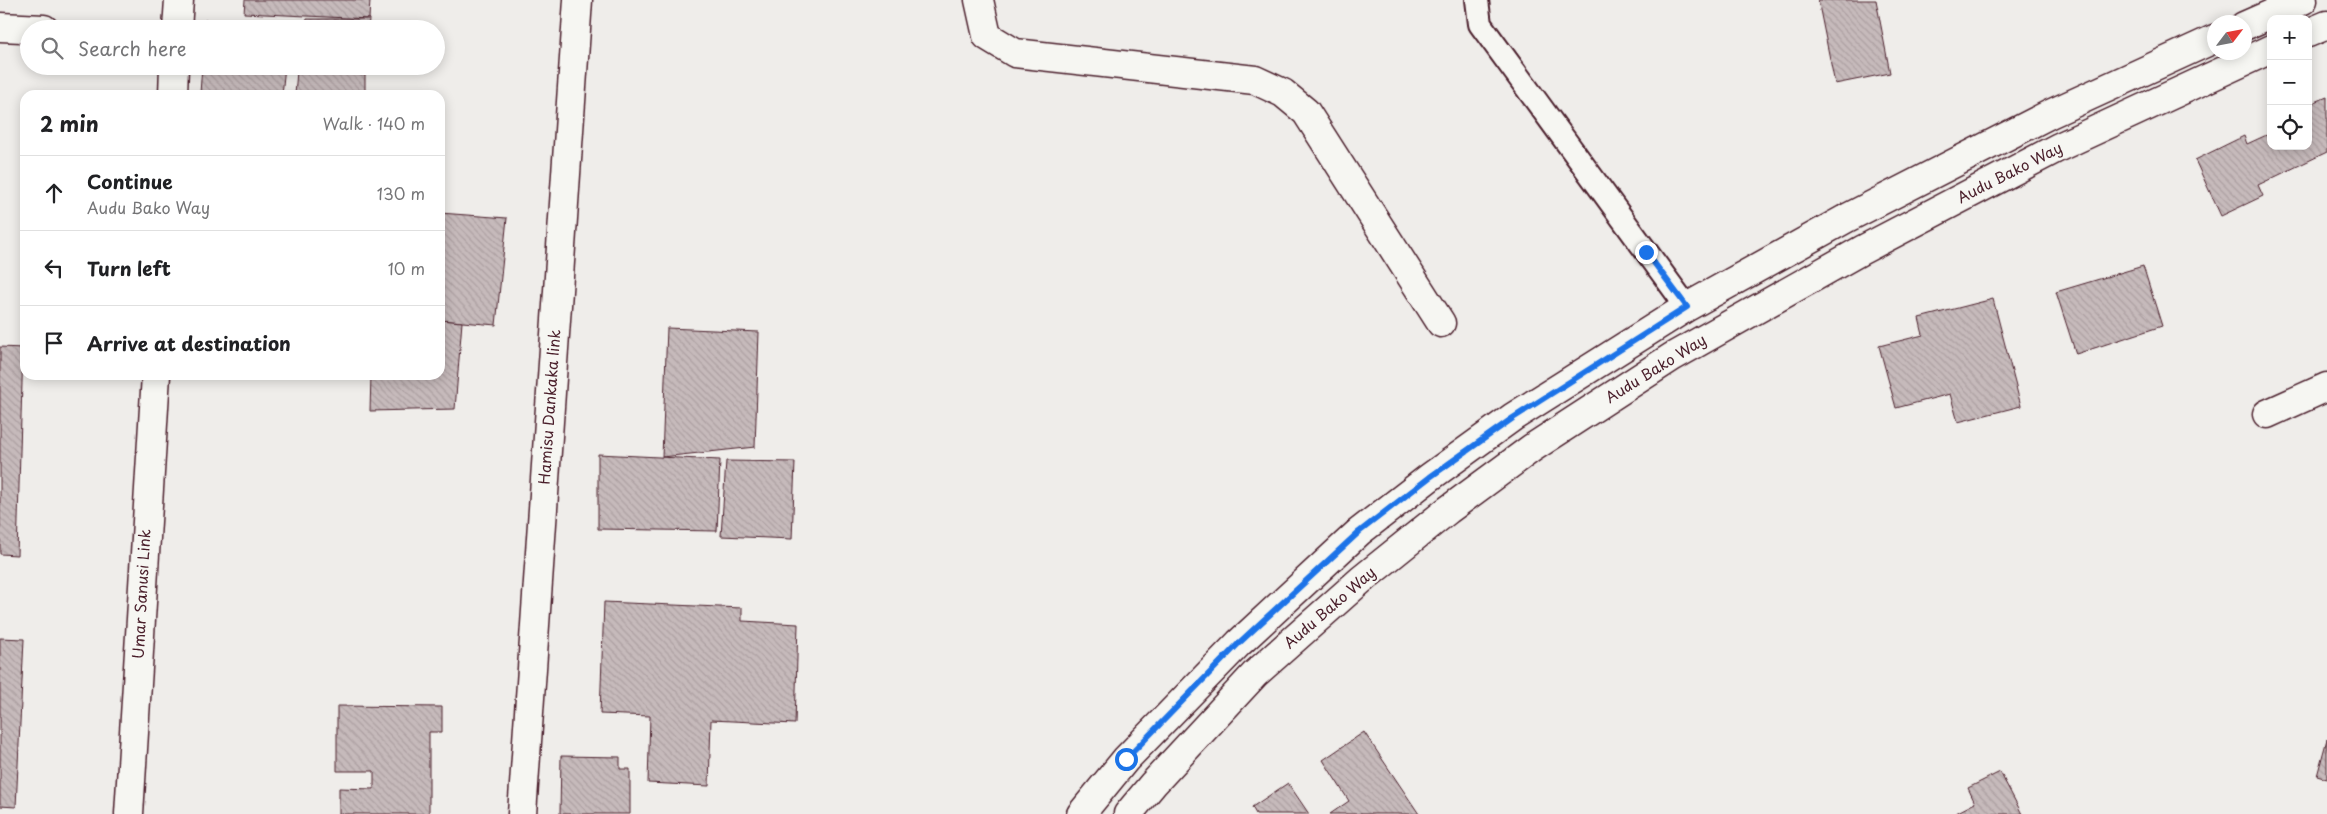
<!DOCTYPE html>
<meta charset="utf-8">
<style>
body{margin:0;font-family:"Playpen Sans",sans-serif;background:#f2f2f2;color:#202124}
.controls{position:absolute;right:15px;top:15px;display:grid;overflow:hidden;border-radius:10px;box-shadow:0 2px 12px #0003}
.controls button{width:45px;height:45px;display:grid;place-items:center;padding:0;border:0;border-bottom:1px solid #e0e0e0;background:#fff;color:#202124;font:25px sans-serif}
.compass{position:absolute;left:2207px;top:15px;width:45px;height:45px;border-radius:50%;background:#fff;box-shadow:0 2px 12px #0003;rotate:58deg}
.stop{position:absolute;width:15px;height:15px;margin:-11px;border:4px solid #1a73e8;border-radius:50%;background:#fff}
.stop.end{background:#1a73e8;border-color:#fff;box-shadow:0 1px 5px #0008}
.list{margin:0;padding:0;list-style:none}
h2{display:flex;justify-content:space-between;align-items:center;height:65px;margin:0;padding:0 20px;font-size:21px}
h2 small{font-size:16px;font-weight:400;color:#757577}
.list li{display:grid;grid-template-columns:32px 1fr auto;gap:15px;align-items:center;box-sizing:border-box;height:75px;padding:0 20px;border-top:1px solid #e0e0e0}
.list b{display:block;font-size:19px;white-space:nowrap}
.list p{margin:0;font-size:16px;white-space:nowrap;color:#757577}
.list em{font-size:16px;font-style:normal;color:#757577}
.icon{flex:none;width:28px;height:28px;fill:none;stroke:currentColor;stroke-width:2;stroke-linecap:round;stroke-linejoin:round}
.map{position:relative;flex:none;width:2327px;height:814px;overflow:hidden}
.search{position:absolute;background:#fff;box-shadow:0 2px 12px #0003;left:20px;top:20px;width:425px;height:55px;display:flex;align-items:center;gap:12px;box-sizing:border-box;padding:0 18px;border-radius:28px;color:#757577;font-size:19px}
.panel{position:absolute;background:#fff;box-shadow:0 2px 12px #0003;left:20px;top:90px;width:425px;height:290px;border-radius:15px}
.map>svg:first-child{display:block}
.building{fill:url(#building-back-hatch);stroke:#4a1f2b}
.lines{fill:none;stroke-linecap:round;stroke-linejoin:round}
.lane-casing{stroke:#4a1f2b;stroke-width:26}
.street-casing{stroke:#4a1f2b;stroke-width:31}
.secondary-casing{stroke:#4a1f2b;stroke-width:31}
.lane{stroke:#f6f6f2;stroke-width:22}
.street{stroke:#f6f6f2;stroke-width:28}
.secondary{stroke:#f6f6f2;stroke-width:28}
.route{stroke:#1a73e8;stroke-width:6}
.labels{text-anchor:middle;stroke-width:4;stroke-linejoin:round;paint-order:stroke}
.street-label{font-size:15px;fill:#4a1f2b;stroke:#f6f6f2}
</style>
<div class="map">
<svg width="2327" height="814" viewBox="0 0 2327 814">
<defs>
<pattern id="building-back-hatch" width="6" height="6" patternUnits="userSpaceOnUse" patternTransform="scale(1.25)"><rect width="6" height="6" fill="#c6babb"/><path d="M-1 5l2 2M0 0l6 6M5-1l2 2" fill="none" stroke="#ac9fa1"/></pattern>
</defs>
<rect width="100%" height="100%" fill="#efedea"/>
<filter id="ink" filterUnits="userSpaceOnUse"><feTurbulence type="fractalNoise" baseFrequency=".02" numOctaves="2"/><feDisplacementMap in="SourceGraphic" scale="10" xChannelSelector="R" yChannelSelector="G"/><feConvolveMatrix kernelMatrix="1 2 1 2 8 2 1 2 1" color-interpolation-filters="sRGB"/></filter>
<g filter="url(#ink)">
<g class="building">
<polygon points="245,0 370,0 369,19 244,13"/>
<polygon points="1818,0 1876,0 1890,73 1835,84"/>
<polygon points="307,19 369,19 368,29 305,29"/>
<polygon points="205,20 289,26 289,29 205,29"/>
<polygon points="202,66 285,66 282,95 200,93"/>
<polygon points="298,66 366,66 365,75 297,71"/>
<polygon points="297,71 365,75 365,95 295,95"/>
<polygon points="2327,97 2327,152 2258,185 2263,196 2221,216 2195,160 2244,136 2247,144 2271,133 2271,146 2308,146 2308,105"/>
<polygon points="440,213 507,218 496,325 440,320"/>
<polygon points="2143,266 2162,326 2076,354 2056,292"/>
<polygon points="1993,299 2021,406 1958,422 1950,394 1896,408 1879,346 1923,335 1919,318"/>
<polygon points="440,320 462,322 455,409 370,411 371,375 440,375"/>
<polygon points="667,328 759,332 755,447 662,457"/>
<polygon points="0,347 23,348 17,555 0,554"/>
<polygon points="598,454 720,460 717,531 598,529"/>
<polygon points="726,461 795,462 792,539 721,536"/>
<polygon points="604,602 742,608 742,621 798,624 795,724 711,720 709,786 648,783 650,716 600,714"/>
<polygon points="0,638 24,639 16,807 0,806"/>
<polygon points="337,706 442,707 442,732 429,732 429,814 339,814 339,788 374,789 374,771 337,771"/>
<polygon points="1364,732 1419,814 1330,814 1349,801 1323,760"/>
<polygon points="2327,739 2327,779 2317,776"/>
<polygon points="561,756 620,757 620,769 630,769 630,814 560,814"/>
<polygon points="2000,772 2022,814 1954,814 1975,803 1968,788"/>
<polygon points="1288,783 1309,814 1256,814 1252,807"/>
</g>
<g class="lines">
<g class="lane-casing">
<polyline id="lane" points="1477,0 1480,24 1687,307"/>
</g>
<g class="street-casing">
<g id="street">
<polyline points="979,0 987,36 1015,53 1255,80 1283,93 1306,112 1441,323"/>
<polyline points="0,27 44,29"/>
<polyline points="177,29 179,0"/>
<polyline points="173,95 174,66"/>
<polyline points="2267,414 2327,387"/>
<polyline points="129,814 156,375"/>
<polyline points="522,814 578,0"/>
</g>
</g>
<g class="secondary-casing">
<g id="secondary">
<polyline points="2244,26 2303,0"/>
<polyline points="2308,33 2327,25"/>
<polyline points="1081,814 1126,759 1239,643 1359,532 1430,477 1513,417 1687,307 1847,218 2050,114 2214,39"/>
<polyline points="1128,814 1153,784 1255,674 1361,580 1448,510 1532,448 1672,357 1862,250 2059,147 2271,49"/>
</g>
</g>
<use href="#lane" class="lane"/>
<use href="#street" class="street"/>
<use href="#secondary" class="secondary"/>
</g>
</g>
<g class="lines" filter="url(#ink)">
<polyline class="route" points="1126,759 1239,643 1359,532 1430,477 1513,418 1687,307 1646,252"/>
</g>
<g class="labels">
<g class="street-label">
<text transform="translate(2010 173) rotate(-27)" y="5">Audu Bako Way</text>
<text transform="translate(1656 369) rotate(-32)" y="5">Audu Bako Way</text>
<text transform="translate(550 407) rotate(-86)" y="5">Hamisu Dankaka link</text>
<text transform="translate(142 594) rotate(-87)" y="5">Umar Sanusi Link</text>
<text transform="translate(1330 608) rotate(-41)" y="5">Audu Bako Way</text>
</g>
</g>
</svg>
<div class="controls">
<button>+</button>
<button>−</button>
<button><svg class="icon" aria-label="locate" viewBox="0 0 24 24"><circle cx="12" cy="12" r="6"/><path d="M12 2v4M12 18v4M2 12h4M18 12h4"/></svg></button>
</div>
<svg class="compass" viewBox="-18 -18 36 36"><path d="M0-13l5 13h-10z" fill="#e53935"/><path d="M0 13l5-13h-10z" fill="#757577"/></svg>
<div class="stop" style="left:1126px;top:759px"></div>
<div class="stop end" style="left:1646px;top:252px"></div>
<div class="search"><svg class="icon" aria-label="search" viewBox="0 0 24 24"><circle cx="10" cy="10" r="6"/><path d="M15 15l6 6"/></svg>Search here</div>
<section class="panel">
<h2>2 min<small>Walk · 140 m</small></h2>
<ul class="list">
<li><svg class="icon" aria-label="ahead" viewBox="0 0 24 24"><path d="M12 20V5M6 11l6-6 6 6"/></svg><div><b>Continue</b><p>Audu Bako Way</p></div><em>130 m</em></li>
<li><svg class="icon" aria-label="left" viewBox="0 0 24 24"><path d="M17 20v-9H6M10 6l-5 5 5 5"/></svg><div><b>Turn left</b></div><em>10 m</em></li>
<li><svg class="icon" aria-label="arrive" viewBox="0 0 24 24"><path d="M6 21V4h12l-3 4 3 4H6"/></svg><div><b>Arrive at destination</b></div></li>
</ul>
</section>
</div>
